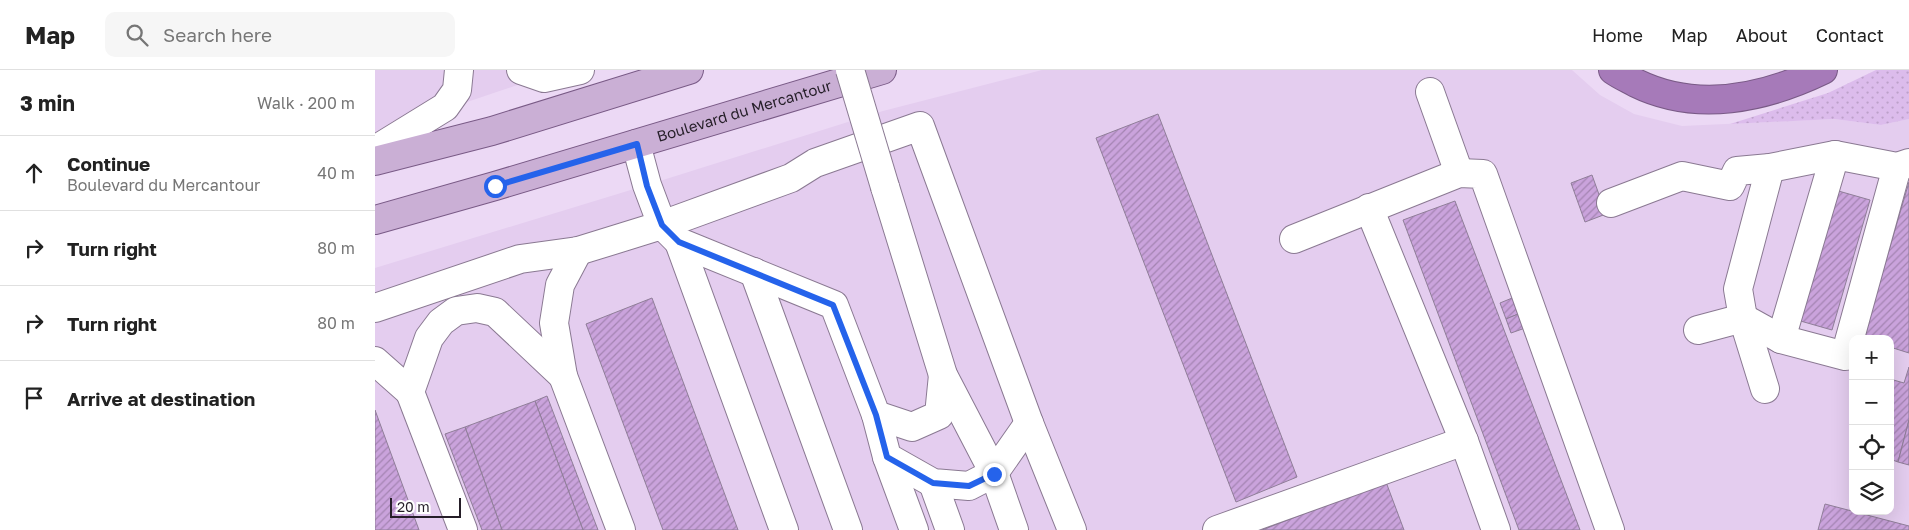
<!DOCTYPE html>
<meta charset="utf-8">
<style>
body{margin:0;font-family:"Golos Text",sans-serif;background:#f6f6f6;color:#222}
.controls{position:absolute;right:15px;bottom:15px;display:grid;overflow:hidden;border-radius:10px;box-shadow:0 5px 20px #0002}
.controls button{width:45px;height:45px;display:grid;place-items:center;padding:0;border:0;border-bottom:1px solid #e0e0e0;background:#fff;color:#222;font:25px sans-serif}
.scale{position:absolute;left:15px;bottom:12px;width:71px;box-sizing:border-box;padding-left:5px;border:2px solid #251e28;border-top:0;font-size:14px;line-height:18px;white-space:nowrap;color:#251e28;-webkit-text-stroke:4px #fff;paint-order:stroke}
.stop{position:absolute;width:15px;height:15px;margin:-11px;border:4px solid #2563eb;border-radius:50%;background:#fff}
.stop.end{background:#2563eb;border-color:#fff;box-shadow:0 1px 5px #0008}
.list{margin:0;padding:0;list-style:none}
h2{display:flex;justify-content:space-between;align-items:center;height:65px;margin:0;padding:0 20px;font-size:21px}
h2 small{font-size:16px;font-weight:400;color:#767676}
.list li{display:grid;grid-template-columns:32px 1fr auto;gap:15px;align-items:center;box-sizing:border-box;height:75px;padding:0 20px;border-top:1px solid #e0e0e0}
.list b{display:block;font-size:19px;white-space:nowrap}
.list p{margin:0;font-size:16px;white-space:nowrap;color:#767676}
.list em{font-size:16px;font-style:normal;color:#767676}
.icon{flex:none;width:28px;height:28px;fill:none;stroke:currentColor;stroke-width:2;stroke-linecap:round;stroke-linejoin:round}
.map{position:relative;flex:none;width:1534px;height:460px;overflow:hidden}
header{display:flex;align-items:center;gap:30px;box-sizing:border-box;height:70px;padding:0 25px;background:#fff;border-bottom:1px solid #e0e0e0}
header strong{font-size:24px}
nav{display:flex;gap:28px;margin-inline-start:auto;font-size:18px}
.search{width:350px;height:45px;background:#f6f6f6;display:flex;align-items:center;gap:12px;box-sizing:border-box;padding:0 18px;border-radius:10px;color:#767676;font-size:19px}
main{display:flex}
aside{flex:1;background:#fff}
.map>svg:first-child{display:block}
.built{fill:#e4cdef;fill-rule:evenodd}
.grass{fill:url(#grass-dots)}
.building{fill:url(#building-hatch);stroke:#8f7e98}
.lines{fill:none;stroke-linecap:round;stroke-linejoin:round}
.minor-casing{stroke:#8a7992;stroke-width:30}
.major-casing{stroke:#795a86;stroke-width:30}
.highway-casing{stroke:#795a86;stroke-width:30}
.minor{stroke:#fff;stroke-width:28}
.major{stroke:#caafd5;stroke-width:28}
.highway{stroke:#a67ab9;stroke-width:28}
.minor-bridge-casing{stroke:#8a7992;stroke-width:30;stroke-linecap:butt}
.minor-bridge{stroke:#fff;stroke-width:28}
.route{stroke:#2563eb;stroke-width:6}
.labels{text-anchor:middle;stroke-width:4;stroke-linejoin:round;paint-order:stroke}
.street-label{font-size:15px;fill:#251e28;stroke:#fff}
</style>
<header>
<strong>Map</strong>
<div class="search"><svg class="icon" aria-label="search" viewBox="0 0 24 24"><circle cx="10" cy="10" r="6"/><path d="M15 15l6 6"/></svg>Search here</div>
<nav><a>Home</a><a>Map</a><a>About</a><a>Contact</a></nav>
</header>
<main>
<aside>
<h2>3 min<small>Walk · 200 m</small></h2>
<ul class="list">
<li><svg class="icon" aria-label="ahead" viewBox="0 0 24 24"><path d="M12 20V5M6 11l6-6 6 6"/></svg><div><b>Continue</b><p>Boulevard du Mercantour</p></div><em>40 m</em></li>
<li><svg class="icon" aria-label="right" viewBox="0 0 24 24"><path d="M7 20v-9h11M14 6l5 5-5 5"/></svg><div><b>Turn right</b></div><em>80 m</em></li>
<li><svg class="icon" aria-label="right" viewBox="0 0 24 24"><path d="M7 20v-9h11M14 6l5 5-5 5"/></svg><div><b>Turn right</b></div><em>80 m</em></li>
<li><svg class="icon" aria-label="arrive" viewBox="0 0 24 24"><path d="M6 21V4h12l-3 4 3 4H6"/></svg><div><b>Arrive at destination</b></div></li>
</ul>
</aside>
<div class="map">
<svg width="1534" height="460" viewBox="0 0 1534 460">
<defs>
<pattern id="grass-dots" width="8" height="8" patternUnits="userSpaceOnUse" patternTransform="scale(1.25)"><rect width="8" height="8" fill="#dcbcec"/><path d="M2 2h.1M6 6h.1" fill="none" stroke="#bda1ca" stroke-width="1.8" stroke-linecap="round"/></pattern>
<pattern id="building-hatch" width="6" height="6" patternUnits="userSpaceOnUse" patternTransform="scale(1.25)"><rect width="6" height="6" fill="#caa3dc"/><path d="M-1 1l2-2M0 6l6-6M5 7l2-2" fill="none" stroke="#a484b2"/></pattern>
</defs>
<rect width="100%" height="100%" fill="#ecd9f5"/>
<g class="built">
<polygon points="0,0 187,0 0,63"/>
<path d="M667,0H1197L1225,25L1259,44L1307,56L1459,49L1506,55L1534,49V460H0V198L272,115L508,41ZM1478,269H1515V441H1478Z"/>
</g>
<polygon class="grass" points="1501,0 1534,0 1534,49 1506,55 1459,49 1355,54 1453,23"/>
<g class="building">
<polygon points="783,44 922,407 861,432 721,68"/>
<polygon points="1217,105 1231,144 1210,152 1196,113"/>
<polygon points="1534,112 1534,283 1515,277 1515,269 1488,269"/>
<polygon points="1460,120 1495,130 1457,260 1422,250"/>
<polygon points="1080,131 1205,460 1144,460 1028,150"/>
<polygon points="1142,226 1148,242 1131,249 1125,233"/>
<polygon points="277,228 363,460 288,460 211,254"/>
<polygon points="1148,242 1153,257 1136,263 1131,249"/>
<polygon points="1534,297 1534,350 1523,392 1515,389 1515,309 1529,313"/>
<polygon points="172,326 223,460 208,460 160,331"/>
<polygon points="160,331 208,460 127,460 90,357"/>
<polygon points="0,340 44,460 0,460"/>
<polygon points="1534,350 1534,395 1523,392"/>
<polygon points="90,357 127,460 107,460 70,364"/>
<polygon points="1011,412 1029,460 887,460"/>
<polygon points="1450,434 1534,456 1534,460 1443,460"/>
</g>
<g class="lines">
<g class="minor-casing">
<g id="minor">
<polyline points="146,0 169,8 205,0"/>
<polyline points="1055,22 1084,103"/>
<polyline points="261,74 272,115 287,155 416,108 440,93 545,56 654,353 697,460"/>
<polyline points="0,80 70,37 82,20 84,0"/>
<polyline points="510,117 568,305 619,403 639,460"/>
<polyline points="1236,133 1307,106 1355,116 1362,101 1395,98 1460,85 1522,97 1534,93"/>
<polyline points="994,138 1089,371"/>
<polyline points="919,169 1084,103 1108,104 1235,460"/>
<polyline points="304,172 409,460"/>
<polyline points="203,181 185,215 179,253 188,306 246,460"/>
<polyline points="379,202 473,460"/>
<polyline points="0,238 145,189 203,181 287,155 304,172 459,235 501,345 537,357 564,345 568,305"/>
<polyline points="1323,260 1368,248 1406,269 1470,286 1522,97"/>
<polyline points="1406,269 1460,85"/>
<polyline points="0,291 35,322 54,268 66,252 81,241 102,238 120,242 188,306"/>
<polyline points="1390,319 1368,248 1363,219 1395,98"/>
<polyline points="35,322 88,460"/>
<polyline points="501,345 512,387 558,413 594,416 619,403 654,353"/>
<polyline points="512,387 539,460"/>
<polyline points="558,413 575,460"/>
<polyline points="842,460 1089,371 1121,460"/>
</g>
</g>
<g class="major-casing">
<g id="major">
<polyline points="0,91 117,61 314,0"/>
<path id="s1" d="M0,150L120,116L507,0"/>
</g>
</g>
<g class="highway-casing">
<path id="highway" d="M1238,0C1245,5 1254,9 1261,13C1322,43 1390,28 1448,0"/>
</g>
<use href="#minor" class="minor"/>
<use href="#major" class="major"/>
<use href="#highway" class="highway"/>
<g class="minor-bridge-casing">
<polyline id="minor-bridge" points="475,0 510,117"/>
</g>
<use href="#minor-bridge" class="minor-bridge"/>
</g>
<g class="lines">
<polyline class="route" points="120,116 262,74 272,116 287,155 304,172 458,235 501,345 512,387 558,413 594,416 619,404"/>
</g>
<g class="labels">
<g class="street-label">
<text dy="5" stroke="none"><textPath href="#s1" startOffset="385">Boulevard du Mercantour</textPath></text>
</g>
</g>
</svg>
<div class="controls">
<button>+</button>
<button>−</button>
<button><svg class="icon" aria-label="locate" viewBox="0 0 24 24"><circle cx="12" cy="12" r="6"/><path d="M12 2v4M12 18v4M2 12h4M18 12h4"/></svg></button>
<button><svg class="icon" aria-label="layers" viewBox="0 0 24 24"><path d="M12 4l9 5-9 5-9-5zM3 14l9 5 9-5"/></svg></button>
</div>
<div class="scale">20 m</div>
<div class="stop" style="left:120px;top:116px"></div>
<div class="stop end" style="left:619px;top:404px"></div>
</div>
</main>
